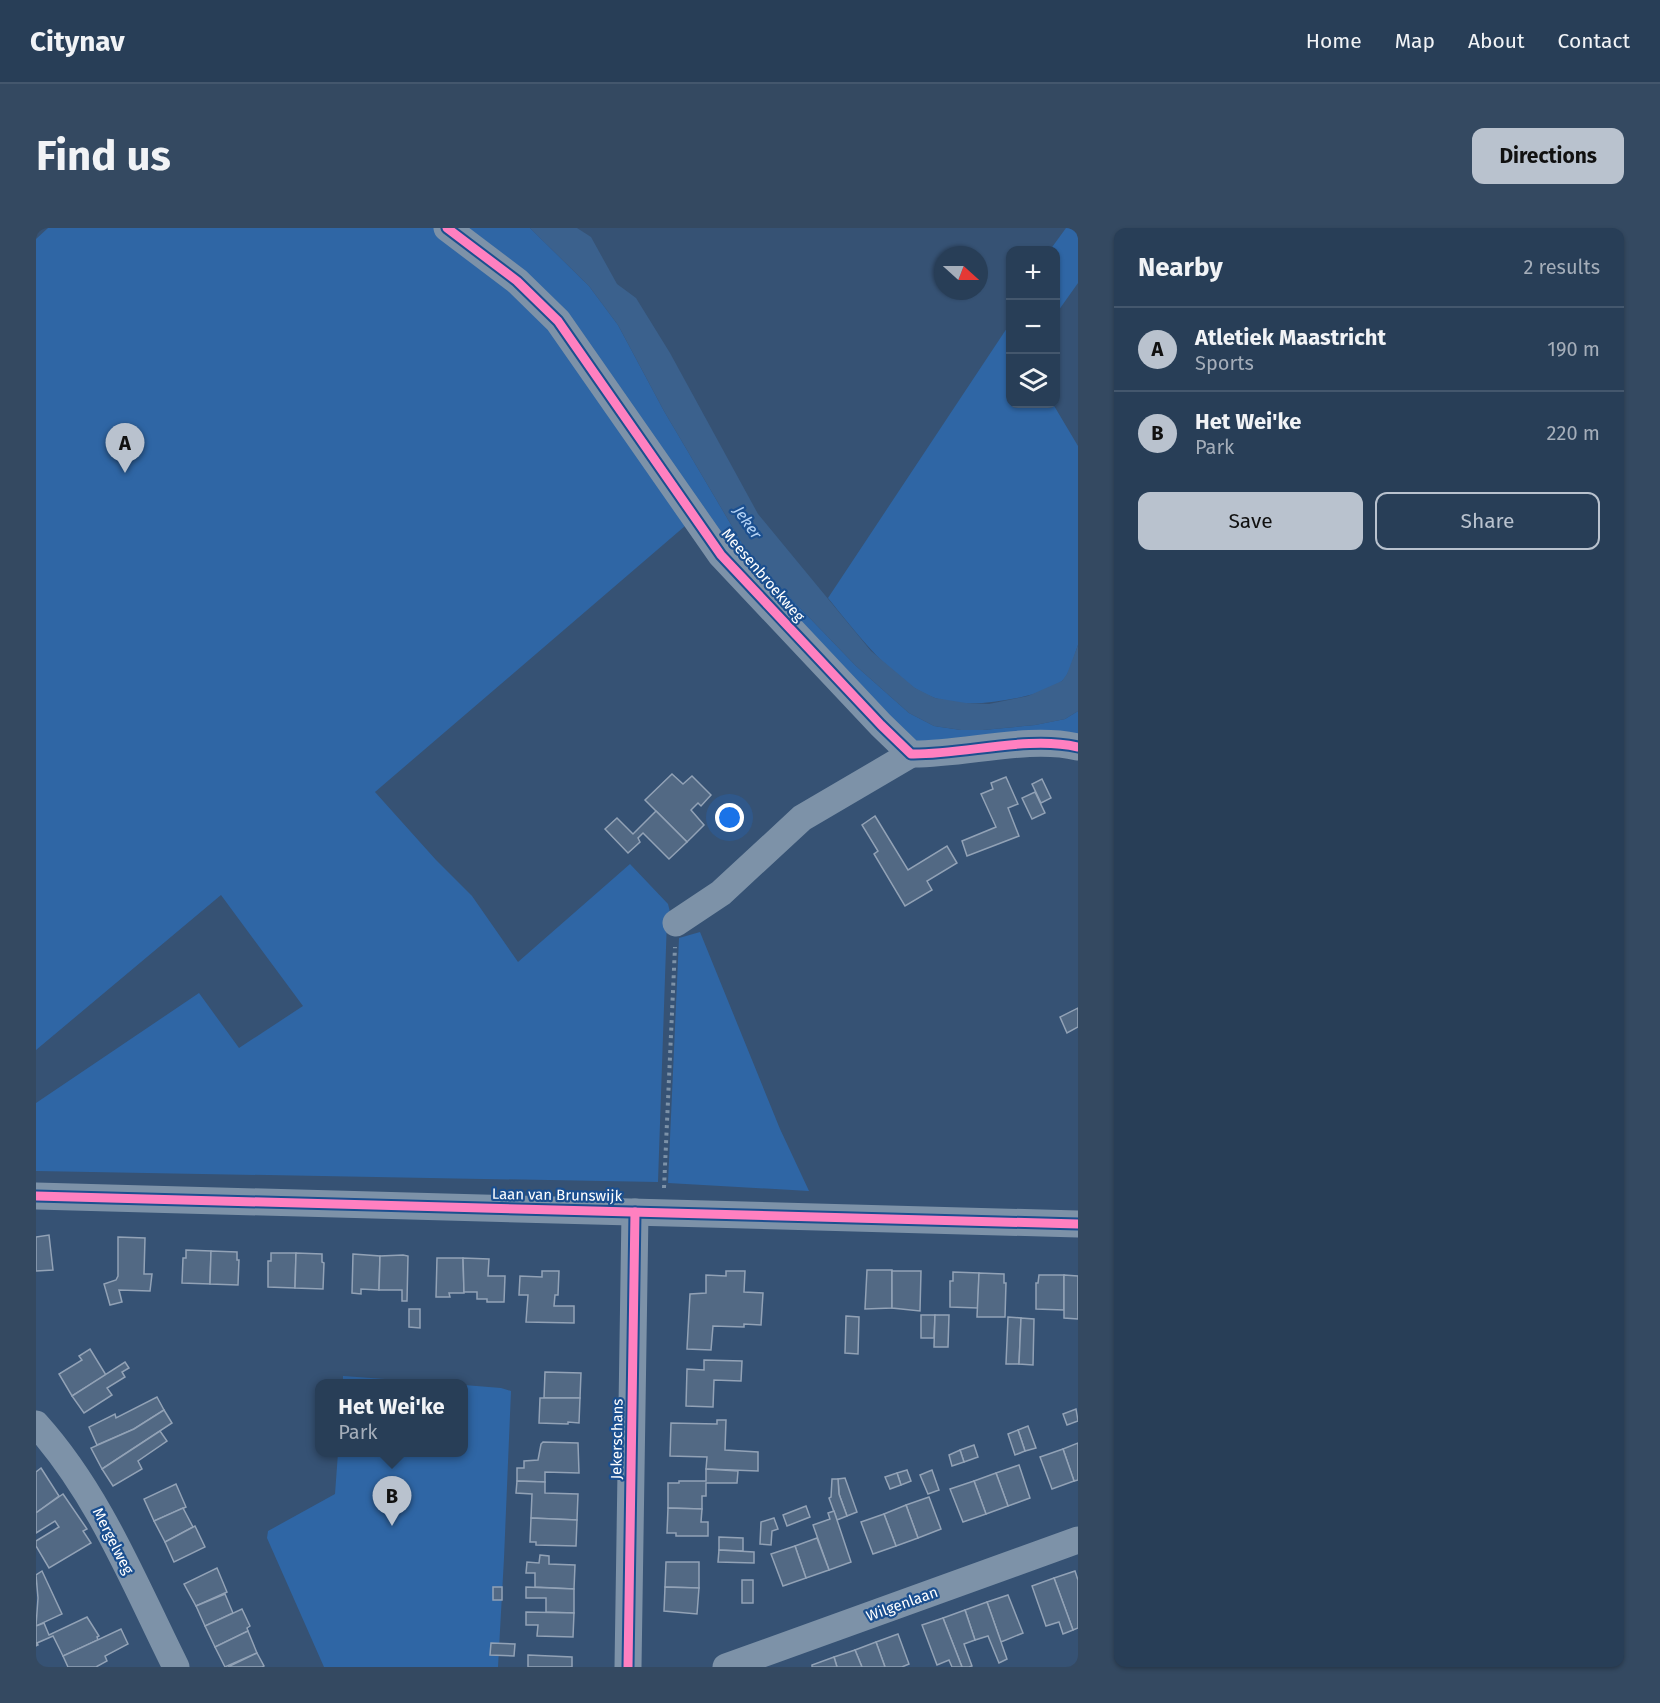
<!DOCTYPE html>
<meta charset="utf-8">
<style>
body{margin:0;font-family:"Fira Sans",sans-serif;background:#344961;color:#f1f3f6}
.controls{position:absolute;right:18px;top:18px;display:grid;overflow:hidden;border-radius:12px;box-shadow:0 2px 4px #0004}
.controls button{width:54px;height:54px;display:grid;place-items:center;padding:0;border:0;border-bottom:2px solid #44576d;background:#283e57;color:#f1f3f6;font:30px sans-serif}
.compass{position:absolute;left:898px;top:18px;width:54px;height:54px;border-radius:50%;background:#283e57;box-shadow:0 2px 4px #0004;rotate:111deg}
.you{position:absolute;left:694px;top:590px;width:21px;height:21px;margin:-15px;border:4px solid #fff;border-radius:50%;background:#1a73e8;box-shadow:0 0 0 9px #1a73e833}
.badge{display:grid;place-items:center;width:39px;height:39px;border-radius:50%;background:#b9c2ce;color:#111;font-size:20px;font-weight:700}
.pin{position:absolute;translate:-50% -50px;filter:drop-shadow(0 2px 3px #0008)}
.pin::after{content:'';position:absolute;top:32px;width:21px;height:18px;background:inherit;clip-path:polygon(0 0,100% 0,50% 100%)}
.popup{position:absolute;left:279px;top:1151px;width:153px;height:78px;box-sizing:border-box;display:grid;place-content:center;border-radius:12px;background:#283e57;filter:drop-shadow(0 2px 4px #0005);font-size:20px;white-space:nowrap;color:#a5aeba}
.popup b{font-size:22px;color:#f1f3f6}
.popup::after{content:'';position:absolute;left:50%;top:100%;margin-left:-12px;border:12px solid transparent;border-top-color:#283e57}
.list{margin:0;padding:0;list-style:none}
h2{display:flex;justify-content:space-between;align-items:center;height:78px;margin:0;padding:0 24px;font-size:26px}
h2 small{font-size:20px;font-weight:400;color:#a5aeba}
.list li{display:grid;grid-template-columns:39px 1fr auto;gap:18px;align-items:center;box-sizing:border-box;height:84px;padding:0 24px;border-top:2px solid #44576d}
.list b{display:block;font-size:22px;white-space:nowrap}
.list p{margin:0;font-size:20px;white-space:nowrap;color:#a5aeba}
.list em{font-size:20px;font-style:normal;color:#a5aeba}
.actions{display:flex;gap:12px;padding:18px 24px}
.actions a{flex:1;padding:14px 0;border:2px solid #b9c2ce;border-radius:12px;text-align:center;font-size:21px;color:#b9c2ce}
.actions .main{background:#b9c2ce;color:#111}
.icon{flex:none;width:33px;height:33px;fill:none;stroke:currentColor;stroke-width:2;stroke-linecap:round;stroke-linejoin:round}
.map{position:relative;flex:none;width:1042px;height:1439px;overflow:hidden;border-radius:12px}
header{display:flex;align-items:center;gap:36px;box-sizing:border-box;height:84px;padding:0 30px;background:#283e57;border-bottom:2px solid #44576d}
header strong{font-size:28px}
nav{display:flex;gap:33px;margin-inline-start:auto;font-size:21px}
.intro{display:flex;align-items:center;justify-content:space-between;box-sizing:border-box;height:144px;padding:0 36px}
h1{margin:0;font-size:42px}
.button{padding:15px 27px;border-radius:12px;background:#b9c2ce;color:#111;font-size:21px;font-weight:700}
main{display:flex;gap:36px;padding:0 36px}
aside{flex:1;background:#283e57;border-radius:12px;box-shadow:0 2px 4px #0004}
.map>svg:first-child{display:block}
.green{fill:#2f66a5}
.water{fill:#3b618d}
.building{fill:#526984;stroke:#92a2b6;stroke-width:1.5}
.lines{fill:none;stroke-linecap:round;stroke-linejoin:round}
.path{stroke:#7d92a8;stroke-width:4;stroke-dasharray:3 4.5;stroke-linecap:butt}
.street{stroke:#7d92a8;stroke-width:27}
.cycleway-casing{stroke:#1b4f8f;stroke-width:13}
.cycleway{stroke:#ff80c0;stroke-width:9}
.labels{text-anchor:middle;stroke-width:4.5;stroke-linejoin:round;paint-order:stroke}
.street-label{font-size:15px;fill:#fff;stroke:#1b4f8f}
.water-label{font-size:16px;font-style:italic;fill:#b5d3f5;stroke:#1b4f8f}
</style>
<header>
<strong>Citynav</strong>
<nav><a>Home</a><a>Map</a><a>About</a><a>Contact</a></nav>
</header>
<div class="intro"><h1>Find us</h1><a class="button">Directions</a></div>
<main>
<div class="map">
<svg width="1042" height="1439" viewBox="0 0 1042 1439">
<rect width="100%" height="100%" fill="#365274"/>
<g class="green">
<polygon points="12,0 400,0 493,71 656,292 339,564 400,632 436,668 482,734 594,636 632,676 634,684 631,691 622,954 0,943 0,875 163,765 203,820 267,778 185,667 0,822 0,11"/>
<polygon points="424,0 494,0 553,58 582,97 628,183 713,327 820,438 873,485 898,498 925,502 947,502 999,497 1029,491 1042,483 1042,510 884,517 715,351 527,87"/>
<polygon points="1030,0 1042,0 1042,55 1020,86 1020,22 1014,22"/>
<path d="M971,100L975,106V176H1017L1042,218V417C1038,428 1035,442 1028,451C1018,462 995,467 981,470C954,475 926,479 899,470C859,457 818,402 792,370Z"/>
<polygon points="664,704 744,901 773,963 632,955 643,710"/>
<polygon points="307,1148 405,1155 307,1155"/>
<polygon points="428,1157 465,1160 475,1163 468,1330 462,1439 288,1439 231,1310 232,1303 299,1266 302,1225 428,1224"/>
</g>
<polygon class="water" points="494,0 541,0 555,9 581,56 600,70 634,125 722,286 835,423 879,460 899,470 930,475 953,476 992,468 1026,453 1031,446 1042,417 1042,483 1029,491 999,497 947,502 925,502 898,498 873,485 820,438 713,327 628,183 582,97 553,58"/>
<g class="building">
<polygon points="636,546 647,556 656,548 675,567 665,578 662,575 655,582 668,597 651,614 609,572"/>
<polygon points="970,549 982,576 972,580 983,608 931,628 926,613 960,599 945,566 957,561 955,555"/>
<polygon points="1006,551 1015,570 1005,575 996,556"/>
<polygon points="999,564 1009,585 996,591 986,570"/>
<polygon points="620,583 651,614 633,631 607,605 602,610 604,614 592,625 569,601 581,590 597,606"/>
<polygon points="839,588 872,642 911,618 921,635 891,653 896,662 869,678 838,626 842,623 826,597"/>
<polygon points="1042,780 1042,799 1031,805 1024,789"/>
<polygon points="13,1007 17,1042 0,1043 0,1009"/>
<polygon points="82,1009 109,1010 108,1046 116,1046 114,1063 83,1062 86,1074 74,1077 68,1056 80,1052 82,1048"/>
<polygon points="150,1022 175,1023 174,1056 146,1055 147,1030 150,1030"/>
<polygon points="175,1023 201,1024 201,1032 203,1032 202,1057 174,1056"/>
<polygon points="235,1025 260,1025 259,1060 232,1059 232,1033 235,1033"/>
<polygon points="260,1025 286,1026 286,1034 288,1035 287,1061 259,1060"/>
<polygon points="317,1026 344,1028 343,1062 325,1061 325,1066 316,1065"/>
<polygon points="367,1027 372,1028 371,1073 366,1073 366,1062 343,1062 344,1028"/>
<polygon points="401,1030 427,1030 428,1065 413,1065 414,1069 400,1069"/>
<polygon points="427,1030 453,1031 452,1048 469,1048 468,1074 451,1074 451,1071 441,1071 441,1064 428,1064"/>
<polygon points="831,1042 856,1042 856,1080 829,1081"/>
<polygon points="506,1043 523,1043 522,1067 519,1067 518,1078 538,1078 538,1095 490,1094 492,1067 483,1067 484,1048 506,1049"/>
<polygon points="690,1043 709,1043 708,1064 727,1065 725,1097 708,1096 708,1099 677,1098 675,1122 651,1121 654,1066 670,1065 670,1047 690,1048"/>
<polygon points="856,1043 885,1043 884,1083 856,1080"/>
<polygon points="917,1044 943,1045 942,1080 914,1079 914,1053 917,1053"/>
<polygon points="943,1045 968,1046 968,1055 970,1055 969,1089 941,1089"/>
<polygon points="1003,1047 1028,1047 1028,1082 1000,1081 1000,1055 1002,1055"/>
<polygon points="1028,1047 1042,1048 1042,1091 1028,1090"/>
<polygon points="373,1081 384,1081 384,1100 373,1099"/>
<polygon points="885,1087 899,1087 898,1110 885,1110"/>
<polygon points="899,1087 913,1087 912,1119 898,1119"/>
<polygon points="810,1088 823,1089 822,1126 809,1125"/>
<polygon points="972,1089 985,1090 983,1136 970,1136"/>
<polygon points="985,1090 998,1091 997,1137 983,1136"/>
<polygon points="54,1121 70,1147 36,1168 23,1146 46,1132 43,1128"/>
<polygon points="668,1132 706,1133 705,1153 678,1152 677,1179 650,1178 651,1141 668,1142"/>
<polygon points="89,1134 93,1140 86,1144 89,1149 71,1160 76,1167 48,1185 36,1168"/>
<polygon points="509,1144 545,1145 544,1170 508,1170"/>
<polygon points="121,1169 128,1182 98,1201 61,1217 53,1199 79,1186 80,1190"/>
<polygon points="504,1170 544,1170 543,1195 532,1194 532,1196 503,1195"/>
<polygon points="1040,1181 1042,1193 1031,1197 1027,1186"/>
<polygon points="128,1182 136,1195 66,1241 55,1220 98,1201"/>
<polygon points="681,1192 690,1192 689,1222 722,1224 722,1243 670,1241 671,1229 634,1228 635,1195 681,1196"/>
<polygon points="992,1198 1000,1220 989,1223 982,1202"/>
<polygon points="982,1202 989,1223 979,1227 972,1206"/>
<polygon points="124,1203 131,1213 102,1233 106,1241 77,1258 66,1241"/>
<polygon points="507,1214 542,1215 543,1245 509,1244 509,1254 481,1253 481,1240 488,1240 488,1233 502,1232 505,1216"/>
<polygon points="1042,1215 1042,1252 1038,1253 1027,1221"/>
<polygon points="938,1217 942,1229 928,1234 924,1222"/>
<polygon points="1027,1221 1038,1253 1016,1261 1004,1229"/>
<polygon points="924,1222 928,1234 916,1238 913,1227"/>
<polygon points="983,1237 994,1270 972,1278 960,1245"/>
<polygon points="5,1240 23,1268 0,1285 0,1244"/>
<polygon points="670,1241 702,1243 701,1255 670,1255 670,1268 666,1268 666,1281 632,1280 632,1255 643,1255 643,1253 670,1253"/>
<polygon points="871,1242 875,1253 865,1257 861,1245"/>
<polygon points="896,1242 903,1262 892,1266 884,1247"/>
<polygon points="861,1245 865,1257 854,1261 849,1249"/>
<polygon points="960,1245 972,1278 950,1286 938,1253"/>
<polygon points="809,1250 821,1284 811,1288 803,1266 802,1251"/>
<polygon points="796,1251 802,1251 803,1266 811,1288 801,1292 793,1270 795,1269"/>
<polygon points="481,1253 509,1254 509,1265 542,1266 541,1292 495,1290 496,1266 480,1265"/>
<polygon points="938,1253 950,1286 927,1294 914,1261"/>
<polygon points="140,1256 150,1279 118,1293 108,1271"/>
<polygon points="27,1266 51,1301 47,1303 55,1315 13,1340 0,1318 0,1313 23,1299 19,1293 0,1305 0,1285"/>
<polygon points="893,1269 905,1301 882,1310 870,1277"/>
<polygon points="870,1277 882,1310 860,1318 848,1286"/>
<polygon points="770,1278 774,1289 751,1298 747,1287"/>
<polygon points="147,1280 157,1299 129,1314 118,1293"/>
<polygon points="632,1280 666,1281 665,1294 672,1294 672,1308 640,1308 640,1305 631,1305"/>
<polygon points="798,1283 815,1334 793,1342 777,1297 794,1291 792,1285"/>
<polygon points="848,1286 860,1318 837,1326 825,1294"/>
<polygon points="495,1290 541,1292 540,1318 500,1317 500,1314 494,1314"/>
<polygon points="738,1290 742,1301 736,1303 735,1317 724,1316 725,1294"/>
<polygon points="159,1298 169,1319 138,1334 129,1314"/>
<polygon points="683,1309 707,1310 707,1323 683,1322"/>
<polygon points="781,1310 793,1342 770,1350 759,1318"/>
<polygon points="759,1318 770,1350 747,1358 735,1326"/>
<polygon points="683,1322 718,1324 718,1335 682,1334"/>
<polygon points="504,1327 513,1328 513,1336 539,1337 538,1361 499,1359 499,1345 490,1345 491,1334 503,1335"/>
<polygon points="630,1334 663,1334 663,1360 629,1359"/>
<polygon points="181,1340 191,1364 160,1378 148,1356"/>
<polygon points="6,1343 26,1386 0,1398 2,1370 0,1347"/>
<polygon points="1039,1343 1042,1352 1042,1400 1037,1402 1018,1350"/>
<polygon points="1018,1350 1037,1402 1027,1406 1023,1394 1010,1398 996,1358"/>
<rect x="706" y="1352" width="11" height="23"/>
<rect x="457" y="1359" width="9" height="13"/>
<polygon points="490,1359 538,1361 538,1385 510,1384 510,1370 490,1370"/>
<polygon points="629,1359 663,1360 661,1386 628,1383"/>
<polygon points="189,1366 197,1385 169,1398 160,1378"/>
<polygon points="972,1367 987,1405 965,1414 951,1374"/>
<polygon points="951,1374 971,1431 963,1435 952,1408 939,1412 929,1382"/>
<polygon points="206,1381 214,1398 211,1400 212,1403 179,1419 169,1398"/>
<polygon points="929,1382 939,1412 928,1416 936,1438 933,1439 926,1439 907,1390"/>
<polygon points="490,1384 538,1385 537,1409 501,1408 502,1397 490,1397"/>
<polygon points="51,1389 63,1408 61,1409 62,1412 27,1428 17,1408 1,1415 2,1417 0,1418 0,1398 8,1395 13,1407"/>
<polygon points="907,1390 926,1439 916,1439 913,1432 901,1437 886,1397"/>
<polygon points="85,1401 92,1416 69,1428 71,1433 60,1439 32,1439 27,1428"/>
<polygon points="212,1403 221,1425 189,1439 179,1419"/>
<polygon points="862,1406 873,1436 866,1439 849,1439 840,1414"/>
<polygon points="840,1414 849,1439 826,1439 819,1422"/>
<polygon points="455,1415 479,1416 478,1428 454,1427"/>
<polygon points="819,1422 826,1439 801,1439 798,1429"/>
<polygon points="221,1425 228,1438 226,1439 192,1439"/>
<polygon points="492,1427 536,1429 536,1439 492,1439"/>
<polygon points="798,1429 801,1439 776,1439 776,1437"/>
</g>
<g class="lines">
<polyline class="path" points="628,960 639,719"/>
<g class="street">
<path d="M411,0L481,53L522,93L685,327L845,497L875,526C928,527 992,507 1042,519"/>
<polyline points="640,695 685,665 766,590 875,526"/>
<polyline points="0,968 1042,996"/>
<path d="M0,1196C63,1266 98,1355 140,1439"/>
<polyline points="592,1439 599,984"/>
<polyline points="690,1439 1042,1312"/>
</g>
<g class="cycleway-casing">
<g id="cycleway">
<path d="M411,0L481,53L522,93L685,327L845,497L875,526C928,527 992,507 1042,519"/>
<polyline points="0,968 1042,996"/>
<polyline points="592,1439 599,984"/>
</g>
</g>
<use href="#cycleway" class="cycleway"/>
</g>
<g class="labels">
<g class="street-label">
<text transform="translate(727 347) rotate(49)" y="5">Meesenbroekweg</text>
<text transform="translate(521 967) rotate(1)" y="5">Laan van Brunswijk</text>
<text transform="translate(581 1211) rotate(-89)" y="5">Jekerschans</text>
<text transform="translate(77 1313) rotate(63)" y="5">Mergelweg</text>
<text transform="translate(866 1376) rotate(-20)" y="5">Wilgenlaan</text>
</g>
<g class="water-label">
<text transform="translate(712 294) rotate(55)" y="6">Jeker</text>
</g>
</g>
</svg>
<div class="controls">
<button>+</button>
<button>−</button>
<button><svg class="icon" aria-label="layers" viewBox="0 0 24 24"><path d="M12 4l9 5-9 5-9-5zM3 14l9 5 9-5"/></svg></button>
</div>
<svg class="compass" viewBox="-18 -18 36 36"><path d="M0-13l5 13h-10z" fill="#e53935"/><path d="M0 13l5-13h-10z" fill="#a5aeba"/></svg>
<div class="you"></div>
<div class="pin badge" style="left:89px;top:245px">A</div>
<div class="pin badge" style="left:356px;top:1298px">B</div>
<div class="popup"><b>Het Wei'ke</b>Park</div>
</div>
<aside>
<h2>Nearby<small>2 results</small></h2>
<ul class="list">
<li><span class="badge">A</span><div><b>Atletiek Maastricht</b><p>Sports</p></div><em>190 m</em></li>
<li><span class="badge">B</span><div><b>Het Wei'ke</b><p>Park</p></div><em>220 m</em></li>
</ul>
<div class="actions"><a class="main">Save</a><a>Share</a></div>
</aside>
</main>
